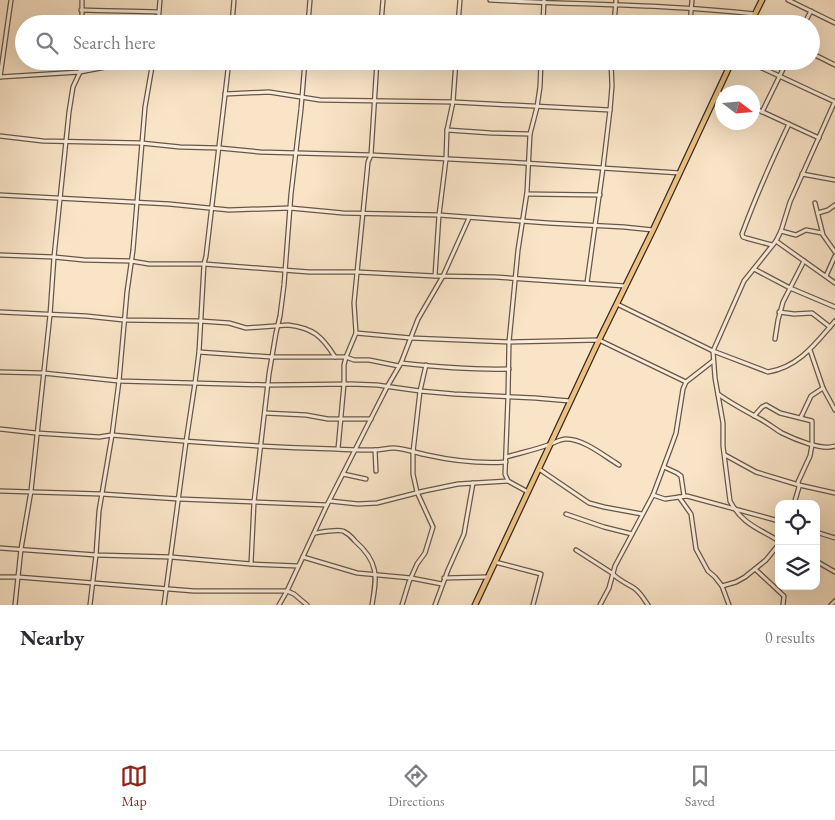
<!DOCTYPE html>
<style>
body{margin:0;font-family:"EB Garamond",serif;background:#f2f2f3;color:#2b2b33}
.controls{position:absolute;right:15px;bottom:15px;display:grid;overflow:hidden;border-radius:10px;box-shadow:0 5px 20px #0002}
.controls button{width:45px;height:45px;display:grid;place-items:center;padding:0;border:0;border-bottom:1px solid #e1e1e2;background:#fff;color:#2b2b33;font:25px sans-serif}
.compass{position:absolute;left:715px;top:85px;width:45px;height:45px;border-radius:50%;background:#fff;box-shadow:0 5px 20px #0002;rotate:106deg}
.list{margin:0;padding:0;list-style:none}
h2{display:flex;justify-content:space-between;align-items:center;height:65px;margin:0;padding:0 20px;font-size:21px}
h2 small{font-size:16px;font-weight:400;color:#7c7c81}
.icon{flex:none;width:28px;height:28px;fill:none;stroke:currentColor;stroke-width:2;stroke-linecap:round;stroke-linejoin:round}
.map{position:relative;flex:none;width:835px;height:605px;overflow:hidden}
.search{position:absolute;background:#fff;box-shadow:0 5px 20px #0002;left:15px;right:15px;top:15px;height:55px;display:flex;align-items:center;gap:12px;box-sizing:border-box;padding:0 18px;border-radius:28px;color:#7c7c81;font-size:19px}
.sheet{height:145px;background:#fff}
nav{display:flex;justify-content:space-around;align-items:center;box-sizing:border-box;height:70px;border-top:1px solid #e1e1e2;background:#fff;font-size:14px;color:#7c7c81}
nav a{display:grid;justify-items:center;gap:2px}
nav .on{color:#8f2418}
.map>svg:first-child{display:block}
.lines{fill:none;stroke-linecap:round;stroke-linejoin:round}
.street-casing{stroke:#685748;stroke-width:5.5}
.primary-casing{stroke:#38281e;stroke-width:7}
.street{stroke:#fbeddb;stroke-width:3}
.primary{stroke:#ecc284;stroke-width:4.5}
</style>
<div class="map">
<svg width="835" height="605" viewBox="0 0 835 605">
<rect width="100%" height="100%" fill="#f9e4c7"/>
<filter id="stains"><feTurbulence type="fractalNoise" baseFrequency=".004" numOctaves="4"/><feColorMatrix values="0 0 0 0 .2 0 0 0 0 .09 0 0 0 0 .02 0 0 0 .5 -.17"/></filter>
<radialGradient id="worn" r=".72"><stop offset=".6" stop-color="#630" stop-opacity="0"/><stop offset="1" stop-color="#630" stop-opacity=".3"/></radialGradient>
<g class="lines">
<g class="street-casing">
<g id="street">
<path d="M490,0C578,5 667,4 755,14"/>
<polyline points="788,0 835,23"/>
<path d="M81,10C107,11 133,11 158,12"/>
<polyline points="82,24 82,0"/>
<polyline points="158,24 160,0"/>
<polyline points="232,24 234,0"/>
<polyline points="308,24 310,0"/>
<polyline points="381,24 383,0"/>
<polyline points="458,24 460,0"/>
<polyline points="543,24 544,0"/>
<polyline points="614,24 616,0"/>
<polyline points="690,24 692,0"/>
<polyline points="804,24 811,11"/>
<polyline points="811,53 835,65"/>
<polyline points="554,61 686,64 729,67"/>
<polyline points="747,61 835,102"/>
<polyline points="0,77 80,72 137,61"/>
<polyline points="0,77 11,0"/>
<polyline points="718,92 722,94"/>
<polyline points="225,94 269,92 320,100 453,102 610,110"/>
<polyline points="752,107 819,138"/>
<polyline points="762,112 787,61"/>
<polyline points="447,130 491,133 530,134"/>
<polyline points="0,136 43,141 141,143 180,147 219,148 260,152 371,155 508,162 680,173"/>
<polyline points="802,174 835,180"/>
<polyline points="527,194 600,195"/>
<polyline points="0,195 169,204 229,210 290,208 343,213 439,215 548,223 624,227 653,230"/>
<polyline points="815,203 823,235 835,252"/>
<polyline points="818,213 828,210 835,205"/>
<polyline points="781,231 796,235 806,230 822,233"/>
<polyline points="776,241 835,283"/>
<path d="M772,245L746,238L743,237L742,234C756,196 772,160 789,124"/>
<polyline points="0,255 54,257 84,260 131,261 149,264 204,264 309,272 357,272 435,276 495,277 625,286"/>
<polyline points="754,269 790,288 835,307"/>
<polyline points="435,276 439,215 446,159 447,130 453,102 456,61"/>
<polyline points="826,276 835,256"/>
<polyline points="587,283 603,168 610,110 612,86 611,61"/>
<path d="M617,304L713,351L768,372C799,367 816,343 835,321"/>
<path d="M0,312L86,316L124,320L200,321L229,323L246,328L288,325C313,328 322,336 335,357"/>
<polyline points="779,312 794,314 812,313 830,327"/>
<polyline points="356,333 411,338 509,342 599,340 686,382"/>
<polyline points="775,339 778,320 783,302 804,261"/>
<polyline points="810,350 823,388 835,410"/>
<polyline points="199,352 272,357 346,357 354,360 369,360 399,366"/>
<path d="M401,363C437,367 472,370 509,369"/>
<polyline points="0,372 43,373 119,381 269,385 351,384 377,385 420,391 454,394 535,398 570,401"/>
<path d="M718,394C732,404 747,412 762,420C769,424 775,429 782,433C794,439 822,451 835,446"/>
<polyline points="265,413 306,415 328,419 371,419"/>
<polyline points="754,416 762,407 766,405 780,413 812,421 812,445 810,456 798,482 799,487 794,504"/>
<polyline points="801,417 811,396 823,388"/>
<path d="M0,429L36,433L99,437L112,435C187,442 261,447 336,449C349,450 362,450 374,450C381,450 387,448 393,448C404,448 416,453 427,455C454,461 477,464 506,462"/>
<polyline points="338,449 344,384 344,365 346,357 356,333 354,303 368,162 371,155 377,61"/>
<polyline points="375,450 376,471"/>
<polyline points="725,455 756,472 799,485 835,493"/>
<path d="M506,457C520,453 534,450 548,445C554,443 560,439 566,439C584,439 604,456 619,465"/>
<polyline points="664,467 677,473 681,476 684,496"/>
<polyline points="539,469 589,503 604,507 642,514"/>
<polyline points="343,474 366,479"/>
<polyline points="0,491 101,494 179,499 327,505"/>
<polyline points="528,492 508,481 505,474 508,397 509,342 518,250 527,192 530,134 537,107 540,87 541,61"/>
<polyline points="653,495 665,499 687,496 779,521"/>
<polyline points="679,497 691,514 696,549 708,571 715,577 722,586 729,605"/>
<polyline points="330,501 358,504 377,503 424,491 458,484 508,481"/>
<polyline points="566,514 604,527 632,534"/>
<polyline points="816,532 835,538"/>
<path d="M315,533C322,532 337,529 343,531C347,533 352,537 355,541C379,562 377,576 372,605"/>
<path d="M779,541C758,528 742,524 730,501L723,446V423L715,378L713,351L744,281L776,241L781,231L790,202L835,101"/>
<polyline points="0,548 96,555 171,557 251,564 298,566"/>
<path d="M576,550L612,573C618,580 626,583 634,588C640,592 644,599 648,605"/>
<polyline points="303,557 357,573 411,578 442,584"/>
<polyline points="816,561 835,572"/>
<polyline points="495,562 541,574 533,605"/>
<polyline points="251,564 254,502 269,374 276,333 280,316 284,285 291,194 301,109 305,61"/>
<polyline points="755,569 784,596 783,605"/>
<polyline points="0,577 18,577 194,591 287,591 294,594 307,605"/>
<polyline points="444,578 487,577"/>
<polyline points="722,586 736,582 745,577 766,560 779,544"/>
<polyline points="15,605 21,549 31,491 50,315 54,257 69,112 73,87 80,72 81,61"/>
<polyline points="90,605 96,555 99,511 112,435 119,381 127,292 133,250 145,107 153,61"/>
<polyline points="164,605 186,442 195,383 199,352 204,264 206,256 229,61"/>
<polyline points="279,605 287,591 327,505 387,387 401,363 418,319 443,276 469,218"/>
<polyline points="402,605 409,582 417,564 425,553 433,527 417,492 413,474 413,452 420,391 426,365"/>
<polyline points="435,605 448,570 464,534 473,483"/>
<polyline points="600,605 609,588 615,566 653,495 671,447 676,433 683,389 686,382 713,361"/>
<polyline points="831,605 835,601"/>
</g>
</g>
<g class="primary-casing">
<g id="primary">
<polyline points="750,24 762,0"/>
<polyline points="475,605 599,340 653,230 732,61"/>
</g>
</g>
<use href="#street" class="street"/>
<use href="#primary" class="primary"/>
</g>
<rect width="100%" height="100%" filter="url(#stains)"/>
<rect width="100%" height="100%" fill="url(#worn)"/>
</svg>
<div class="controls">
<button><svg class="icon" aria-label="locate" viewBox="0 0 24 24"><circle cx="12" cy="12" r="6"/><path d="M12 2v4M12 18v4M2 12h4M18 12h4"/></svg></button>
<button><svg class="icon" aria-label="layers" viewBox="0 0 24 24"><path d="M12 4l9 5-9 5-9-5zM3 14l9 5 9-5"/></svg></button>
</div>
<svg class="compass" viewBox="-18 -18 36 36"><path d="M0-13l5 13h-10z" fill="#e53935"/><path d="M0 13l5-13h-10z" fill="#7c7c81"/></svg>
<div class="search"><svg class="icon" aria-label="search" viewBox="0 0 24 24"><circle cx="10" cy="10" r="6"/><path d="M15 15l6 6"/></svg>Search here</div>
</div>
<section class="sheet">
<h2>Nearby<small>0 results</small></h2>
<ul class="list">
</ul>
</section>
<nav>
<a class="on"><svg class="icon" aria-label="map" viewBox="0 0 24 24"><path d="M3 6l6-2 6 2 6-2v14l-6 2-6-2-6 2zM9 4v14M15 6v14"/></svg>Map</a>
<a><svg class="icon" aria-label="directions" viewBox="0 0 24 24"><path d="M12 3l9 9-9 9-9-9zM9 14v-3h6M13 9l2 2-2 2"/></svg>Directions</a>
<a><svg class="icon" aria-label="saved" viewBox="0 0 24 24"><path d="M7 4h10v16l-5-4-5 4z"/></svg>Saved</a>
</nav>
